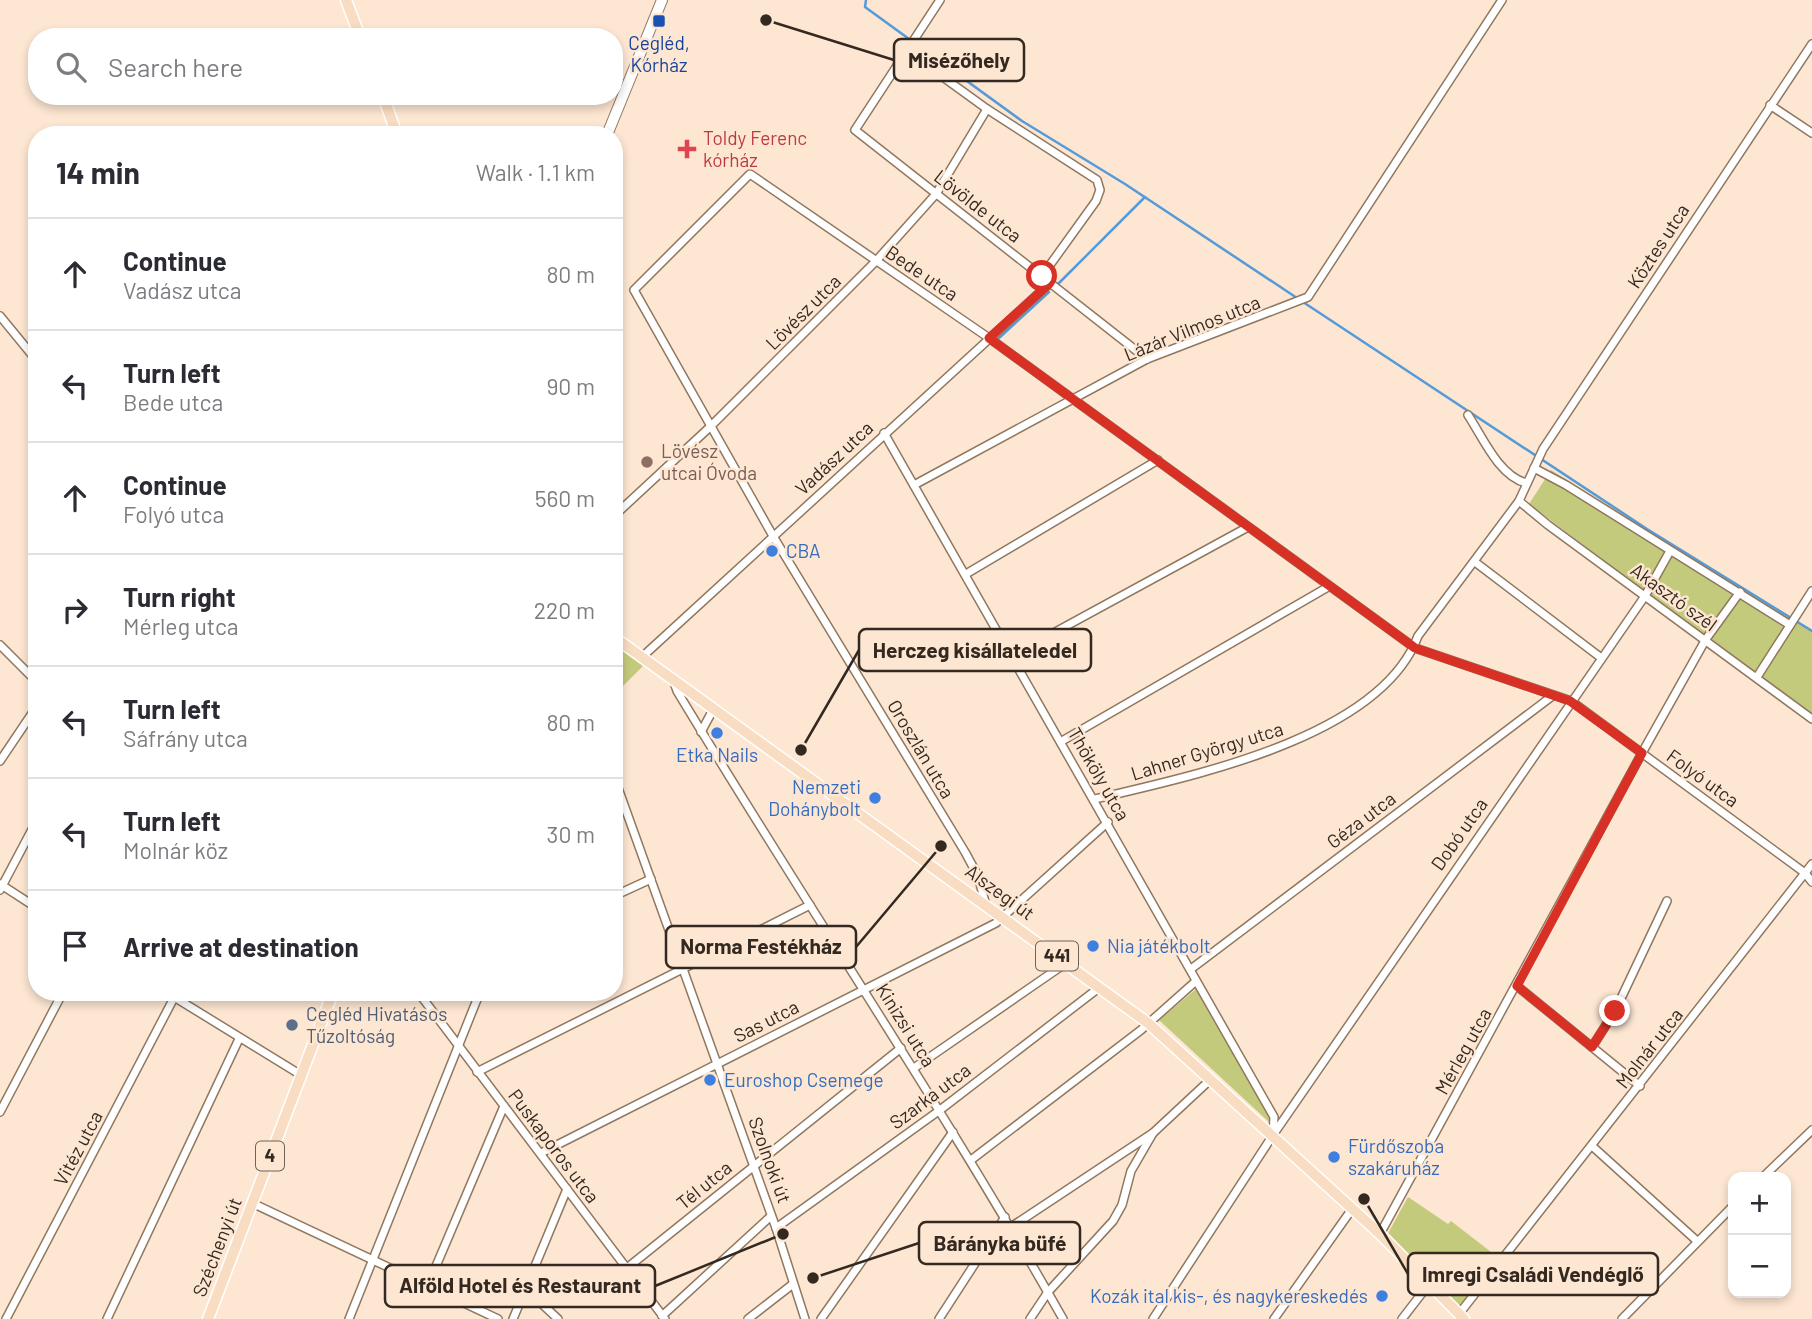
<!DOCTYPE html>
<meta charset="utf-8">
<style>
body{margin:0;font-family:Barlow,sans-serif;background:#f2f2f3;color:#2b2b33}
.controls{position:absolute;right:21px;bottom:21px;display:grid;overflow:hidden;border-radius:14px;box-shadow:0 4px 10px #0003}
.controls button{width:63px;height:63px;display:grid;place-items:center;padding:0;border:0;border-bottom:2px solid #e1e1e2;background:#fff;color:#2b2b33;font:35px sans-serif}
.stop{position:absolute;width:21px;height:21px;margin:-16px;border:5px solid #d93025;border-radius:50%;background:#fff}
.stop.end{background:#d93025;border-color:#fff;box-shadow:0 2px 7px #0008}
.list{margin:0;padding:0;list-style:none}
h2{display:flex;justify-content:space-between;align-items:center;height:91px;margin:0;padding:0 28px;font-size:30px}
h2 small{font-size:23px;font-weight:400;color:#7c7c81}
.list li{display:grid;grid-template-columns:46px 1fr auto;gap:21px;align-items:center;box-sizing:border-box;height:112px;padding:0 28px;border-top:2px solid #e1e1e2}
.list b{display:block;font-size:26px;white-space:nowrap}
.list p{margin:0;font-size:23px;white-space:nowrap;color:#7c7c81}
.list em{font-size:23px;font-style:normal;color:#7c7c81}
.icon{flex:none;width:38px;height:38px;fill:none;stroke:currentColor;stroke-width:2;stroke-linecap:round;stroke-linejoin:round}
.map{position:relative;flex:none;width:1812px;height:1319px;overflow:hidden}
.search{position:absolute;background:#fff;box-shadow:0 4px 10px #0003;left:28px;top:28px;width:595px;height:77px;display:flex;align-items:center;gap:18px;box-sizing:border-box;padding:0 24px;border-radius:28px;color:#7c7c81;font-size:26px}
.panel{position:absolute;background:#fff;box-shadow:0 4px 10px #0003;left:28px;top:126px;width:595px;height:875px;border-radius:28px}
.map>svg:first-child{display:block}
.green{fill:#c4ca7c}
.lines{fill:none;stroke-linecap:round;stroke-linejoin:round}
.stream{stroke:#559bd9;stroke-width:2.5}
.street-casing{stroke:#907760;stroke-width:10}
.secondary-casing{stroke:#907760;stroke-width:12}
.primary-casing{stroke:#fff;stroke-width:13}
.street{stroke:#fff;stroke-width:7}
.secondary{stroke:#fff;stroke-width:10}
.primary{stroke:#f9ddc2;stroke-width:10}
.route{stroke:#d93025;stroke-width:9}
.transit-dot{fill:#1a4fb4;stroke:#fde6d2;stroke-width:2.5}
.health-dot{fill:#e0444e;stroke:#fde6d2;stroke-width:2.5}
.education-dot{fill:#8d6e63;stroke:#fde6d2;stroke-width:2.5}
.shop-dot{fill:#3f7fe0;stroke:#fde6d2;stroke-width:2.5}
.service-dot{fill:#5c6f8a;stroke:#fde6d2;stroke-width:2.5}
.labels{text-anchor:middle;stroke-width:5;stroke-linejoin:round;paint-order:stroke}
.shield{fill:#fde6d2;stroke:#706255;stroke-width:2}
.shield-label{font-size:18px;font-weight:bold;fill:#342920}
.transit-label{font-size:19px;fill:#164399;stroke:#fde6d2}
.health-label{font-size:19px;fill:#be3a42;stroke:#fde6d2;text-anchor:start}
.street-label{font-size:19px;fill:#342920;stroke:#fde6d2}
.education-label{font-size:19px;fill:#785e54;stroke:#fde6d2;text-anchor:start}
.shop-label{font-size:19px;fill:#366cbe;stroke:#fde6d2;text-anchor:start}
.service-label{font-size:19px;fill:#4e5e75;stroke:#fde6d2;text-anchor:start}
.leader{fill:none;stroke:#342920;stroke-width:2.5}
.callout-dot{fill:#342920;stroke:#fde6d2;stroke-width:2.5}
.callout{fill:#fde6d2;stroke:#342920;stroke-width:2.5}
.callout-label{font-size:21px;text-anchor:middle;font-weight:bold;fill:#342920}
</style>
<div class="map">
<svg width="1812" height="1319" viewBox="0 0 1812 1319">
<rect width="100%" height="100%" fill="#fde6d2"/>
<g class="green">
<polygon points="1551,470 1812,631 1812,717 1529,504"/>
<polygon points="614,642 643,666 614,695"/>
<polygon points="1196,989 1269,1114 1269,1122 1159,1020"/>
<polygon points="1408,1197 1448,1224 1451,1221 1500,1259 1461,1308 1386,1237"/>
</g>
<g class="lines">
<g class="stream">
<polyline points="866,0 865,7 1022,121 1125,184 1297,298"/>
<polyline points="1059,283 1145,197"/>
<polyline points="1303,302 1647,529 1812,631"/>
<polyline points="999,338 1049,292"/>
</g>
<g class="street-casing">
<g id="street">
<polyline points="940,0 855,130 1147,359"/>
<polyline points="907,51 987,109 1097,180 1100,190 1096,201 1042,276"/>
<polyline points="1770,105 1812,133"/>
<polyline points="382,135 395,129"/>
<polyline points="0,316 37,361"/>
<path d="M1468,415C1483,438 1499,476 1526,483"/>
<polyline points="884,433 1274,1117 1273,1135"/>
<polyline points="1534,468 1566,485 1790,625"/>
<polyline points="914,485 1147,359 1308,297 1502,0"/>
<polyline points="1519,501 1548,525 1812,719"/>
<polyline points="614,516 711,426 876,261 936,194 987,109"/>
<polyline points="1475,562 1600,657"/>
<polyline points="966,574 1158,460"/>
<polyline points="0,645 37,682"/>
<polyline points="1013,655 1248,527"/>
<polyline points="642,657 1049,284"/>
<polyline points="1757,677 1812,591"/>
<path d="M673,679L677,691C804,902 942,1105 1063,1319"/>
<polyline points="701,732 714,708"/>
<polyline points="1062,741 1328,587"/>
<polyline points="0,761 37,706"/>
<polyline points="614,777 776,1228 805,1319"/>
<path d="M1095,799C1191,776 1380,738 1418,636L1519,501L1543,449L1812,44"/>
<polyline points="0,884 37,908"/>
<polyline points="0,890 37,820"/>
<polyline points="614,896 651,879"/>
<polyline points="985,902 978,876 965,852 773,536 634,290 750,174 989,338 1415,648 1571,701 1805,873 1812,882"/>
<polyline points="1191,969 1551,697"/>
<polyline points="1517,986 1640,1086"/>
<polyline points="166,992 301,1075"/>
<polyline points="418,992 665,1319"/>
<polyline points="1592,1047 1615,1011 1667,901"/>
<polyline points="914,1068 1066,963"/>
<polyline points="477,1072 810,905"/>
<polyline points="0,1112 63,992"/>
<polyline points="1592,1146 1697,1241"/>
<polyline points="541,1153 996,923 1108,822"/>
<polyline points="971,1160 1141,1030 1196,981"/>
<polyline points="1763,1177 1812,1130"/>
<polyline points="252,1203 498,1319"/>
<polyline points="1011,1227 1153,1133 1211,1079"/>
<polyline points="776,1228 940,1110 1100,987"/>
<polyline points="1380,1234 1642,753 1706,639 1740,592"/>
<polyline points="627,1268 901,1048"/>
<polyline points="428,1285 504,1106"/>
<polyline points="526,1289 558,1319"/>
<polyline points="1459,1314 1812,864"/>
<polyline points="662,1316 771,1216"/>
<polyline points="6,1319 177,992"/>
<polyline points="107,1319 239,1039"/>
<polyline points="349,1319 480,992"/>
<polyline points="513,1319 567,1189"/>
<polyline points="748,1319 793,1284"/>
<polyline points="821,1319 953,1132"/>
<polyline points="939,1319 1005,1217"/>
<polyline points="1030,1319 1048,1292 1113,1221 1122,1205 1131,1171 1153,1133"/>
<polyline points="1153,1319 1273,1135 1645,596 1670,551"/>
<polyline points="1274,1319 1352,1209"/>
<polyline points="1402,1319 1429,1284"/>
<polyline points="1622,1319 1733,1206"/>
</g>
</g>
<g class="secondary-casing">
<polyline id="secondary" points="607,135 662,0"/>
</g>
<g class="primary-casing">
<g id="primary">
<polyline points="346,0 360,37"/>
<polyline points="383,96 397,135"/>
<polyline points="614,637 1148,1023 1380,1234 1464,1319"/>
<polyline points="208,1319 333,992"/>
</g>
</g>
<use href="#street" class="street"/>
<use href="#secondary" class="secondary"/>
<use href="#primary" class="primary"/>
</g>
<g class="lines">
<polyline class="route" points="1042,276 1049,284 989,338 1415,648 1570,701 1642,753 1517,986 1592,1047 1615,1011"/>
</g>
<rect class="transit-dot" x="652" y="14" width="14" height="14" rx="3.5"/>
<path class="health-dot" d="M683.5 138.5h7v7h7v7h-7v7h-7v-7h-7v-7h7z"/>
<circle class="education-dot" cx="647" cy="462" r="7"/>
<g class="shop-dot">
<circle cx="772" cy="551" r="7"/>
<circle cx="717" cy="733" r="7"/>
<circle cx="875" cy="798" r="7"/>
<circle cx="1093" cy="946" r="7"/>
<circle cx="710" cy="1080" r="7"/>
<circle cx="1334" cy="1157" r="7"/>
<circle cx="1382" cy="1296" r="7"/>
</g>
<circle class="service-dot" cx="292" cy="1025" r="7"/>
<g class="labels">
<g class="shield">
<rect x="1036" y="941.5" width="42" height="29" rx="5"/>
<rect x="256" y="1141.5" width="28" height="29" rx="5"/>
</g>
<g class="shield-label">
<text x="1057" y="962">441</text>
<text x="270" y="1162">4</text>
</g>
<g class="transit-label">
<text x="659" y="50">Cegléd,<tspan x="659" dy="22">Kórház</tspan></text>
</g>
<g class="health-label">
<text x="703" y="145">Toldy Ferenc<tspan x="703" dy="22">kórház</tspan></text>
</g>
<g class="street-label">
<text transform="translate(978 206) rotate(38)" y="7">Lövölde utca</text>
<text transform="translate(1658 246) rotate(-57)" y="7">Köztes utca</text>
<text transform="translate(922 273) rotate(34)" y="7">Bede utca</text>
<text transform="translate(803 312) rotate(-45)" y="7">Lövész utca</text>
<text transform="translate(1192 328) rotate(-22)" y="7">Lázár Vilmos utca</text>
<text transform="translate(834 458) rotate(-43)" y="7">Vadász utca</text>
<text transform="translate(1674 597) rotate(36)" y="7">Akasztó szél</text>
<text transform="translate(921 749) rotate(59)" y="7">Oroszlán utca</text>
<text transform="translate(1207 751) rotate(-17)" y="7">Lahner György utca</text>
<text transform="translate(1099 774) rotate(60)" y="7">Thököly utca</text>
<text transform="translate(1703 778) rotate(36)" y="7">Folyó utca</text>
<text transform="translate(1361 820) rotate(-37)" y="7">Géza utca</text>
<text transform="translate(1459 834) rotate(-55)" y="7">Dobó utca</text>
<text transform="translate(1000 892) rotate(36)" y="7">Alszegi út</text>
<text transform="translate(766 1021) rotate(-27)" y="7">Sas utca</text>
<text transform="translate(906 1025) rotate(58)" y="7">Kinizsi utca</text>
<text transform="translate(1649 1048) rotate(-52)" y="7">Molnár utca</text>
<text transform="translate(1463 1051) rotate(-61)" y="7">Mérleg utca</text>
<text transform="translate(930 1096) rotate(-37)" y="7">Szarka utca</text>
<text transform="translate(554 1146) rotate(53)" y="7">Puskaporos utca</text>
<text transform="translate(78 1148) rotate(-62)" y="7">Vitéz utca</text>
<text transform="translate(770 1160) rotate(70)" y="7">Szolnoki út</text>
<text transform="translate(704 1185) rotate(-39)" y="7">Tél utca</text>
<text transform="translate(217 1247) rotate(-69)" y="7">Széchenyi út</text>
</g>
<g class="education-label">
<text x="661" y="458">Lövész<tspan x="661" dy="22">utcai Óvoda</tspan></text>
</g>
<g class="shop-label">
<text x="786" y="558">CBA</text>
<text x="717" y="762" text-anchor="middle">Etka Nails</text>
<text x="861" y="794" text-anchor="end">Nemzeti<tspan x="861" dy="22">Dohánybolt</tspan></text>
<text x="1107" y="953">Nia játékbolt</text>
<text x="724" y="1087">Euroshop Csemege</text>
<text x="1348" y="1153">Fürdőszoba<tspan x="1348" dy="22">szakáruház</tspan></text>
<text x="1368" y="1303" text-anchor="end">Kozák ital kis-, és nagykereskedés</text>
</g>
<g class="service-label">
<text x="306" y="1021">Cegléd Hivatásos<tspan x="306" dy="22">Tűzoltóság</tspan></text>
</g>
</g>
<path class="leader" d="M766 20L894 60M801 750L859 650M941 846L856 947M813 1278L919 1243M1364 1199L1408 1274M783 1234L655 1286"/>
<g class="callout-dot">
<circle cx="766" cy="20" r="7"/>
<circle cx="801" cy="750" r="7"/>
<circle cx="941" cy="846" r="7"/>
<circle cx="813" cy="1278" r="7"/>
<circle cx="1364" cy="1199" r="7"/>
<circle cx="783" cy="1234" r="7"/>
</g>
<g class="callout">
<rect x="894" y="39" width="130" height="42" rx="7"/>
<rect x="859" y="629" width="232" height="42" rx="7"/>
<rect x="666" y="926" width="190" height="42" rx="7"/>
<rect x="919" y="1222" width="161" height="42" rx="7"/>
<rect x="1408" y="1253" width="250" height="42" rx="7"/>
<rect x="385" y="1265" width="270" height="42" rx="7"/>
</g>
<g class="callout-label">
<text x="959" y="68">Misézőhely</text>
<text x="975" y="658">Herczeg kisállateledel</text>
<text x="761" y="954">Norma Festékház</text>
<text x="1000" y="1251">Bárányka büfé</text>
<text x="1533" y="1282">Imregi Családi Vendéglő</text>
<text x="520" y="1293">Alföld Hotel és Restaurant</text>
</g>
</svg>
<div class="controls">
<button>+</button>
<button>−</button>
</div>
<div class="stop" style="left:1042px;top:276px"></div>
<div class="stop end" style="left:1615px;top:1011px"></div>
<div class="search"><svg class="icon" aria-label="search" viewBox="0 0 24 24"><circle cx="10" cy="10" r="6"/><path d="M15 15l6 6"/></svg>Search here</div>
<section class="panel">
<h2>14 min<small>Walk · 1.1 km</small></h2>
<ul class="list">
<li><svg class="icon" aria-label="ahead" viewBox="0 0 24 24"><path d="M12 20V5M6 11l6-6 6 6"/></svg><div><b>Continue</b><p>Vadász utca</p></div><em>80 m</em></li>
<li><svg class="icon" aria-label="left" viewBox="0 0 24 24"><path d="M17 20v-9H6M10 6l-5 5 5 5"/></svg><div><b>Turn left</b><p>Bede utca</p></div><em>90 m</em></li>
<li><svg class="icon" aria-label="ahead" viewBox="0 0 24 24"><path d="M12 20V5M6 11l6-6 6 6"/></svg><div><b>Continue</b><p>Folyó utca</p></div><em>560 m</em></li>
<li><svg class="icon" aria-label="right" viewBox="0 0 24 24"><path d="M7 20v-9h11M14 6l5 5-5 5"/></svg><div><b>Turn right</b><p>Mérleg utca</p></div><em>220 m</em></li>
<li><svg class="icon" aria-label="left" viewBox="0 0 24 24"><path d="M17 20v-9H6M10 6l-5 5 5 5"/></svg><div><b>Turn left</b><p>Sáfrány utca</p></div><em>80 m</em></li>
<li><svg class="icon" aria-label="left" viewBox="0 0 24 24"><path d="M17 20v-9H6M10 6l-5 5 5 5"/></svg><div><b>Turn left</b><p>Molnár köz</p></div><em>30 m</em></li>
<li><svg class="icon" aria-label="arrive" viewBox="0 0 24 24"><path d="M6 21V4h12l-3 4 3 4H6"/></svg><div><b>Arrive at destination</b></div></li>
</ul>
</section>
</div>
